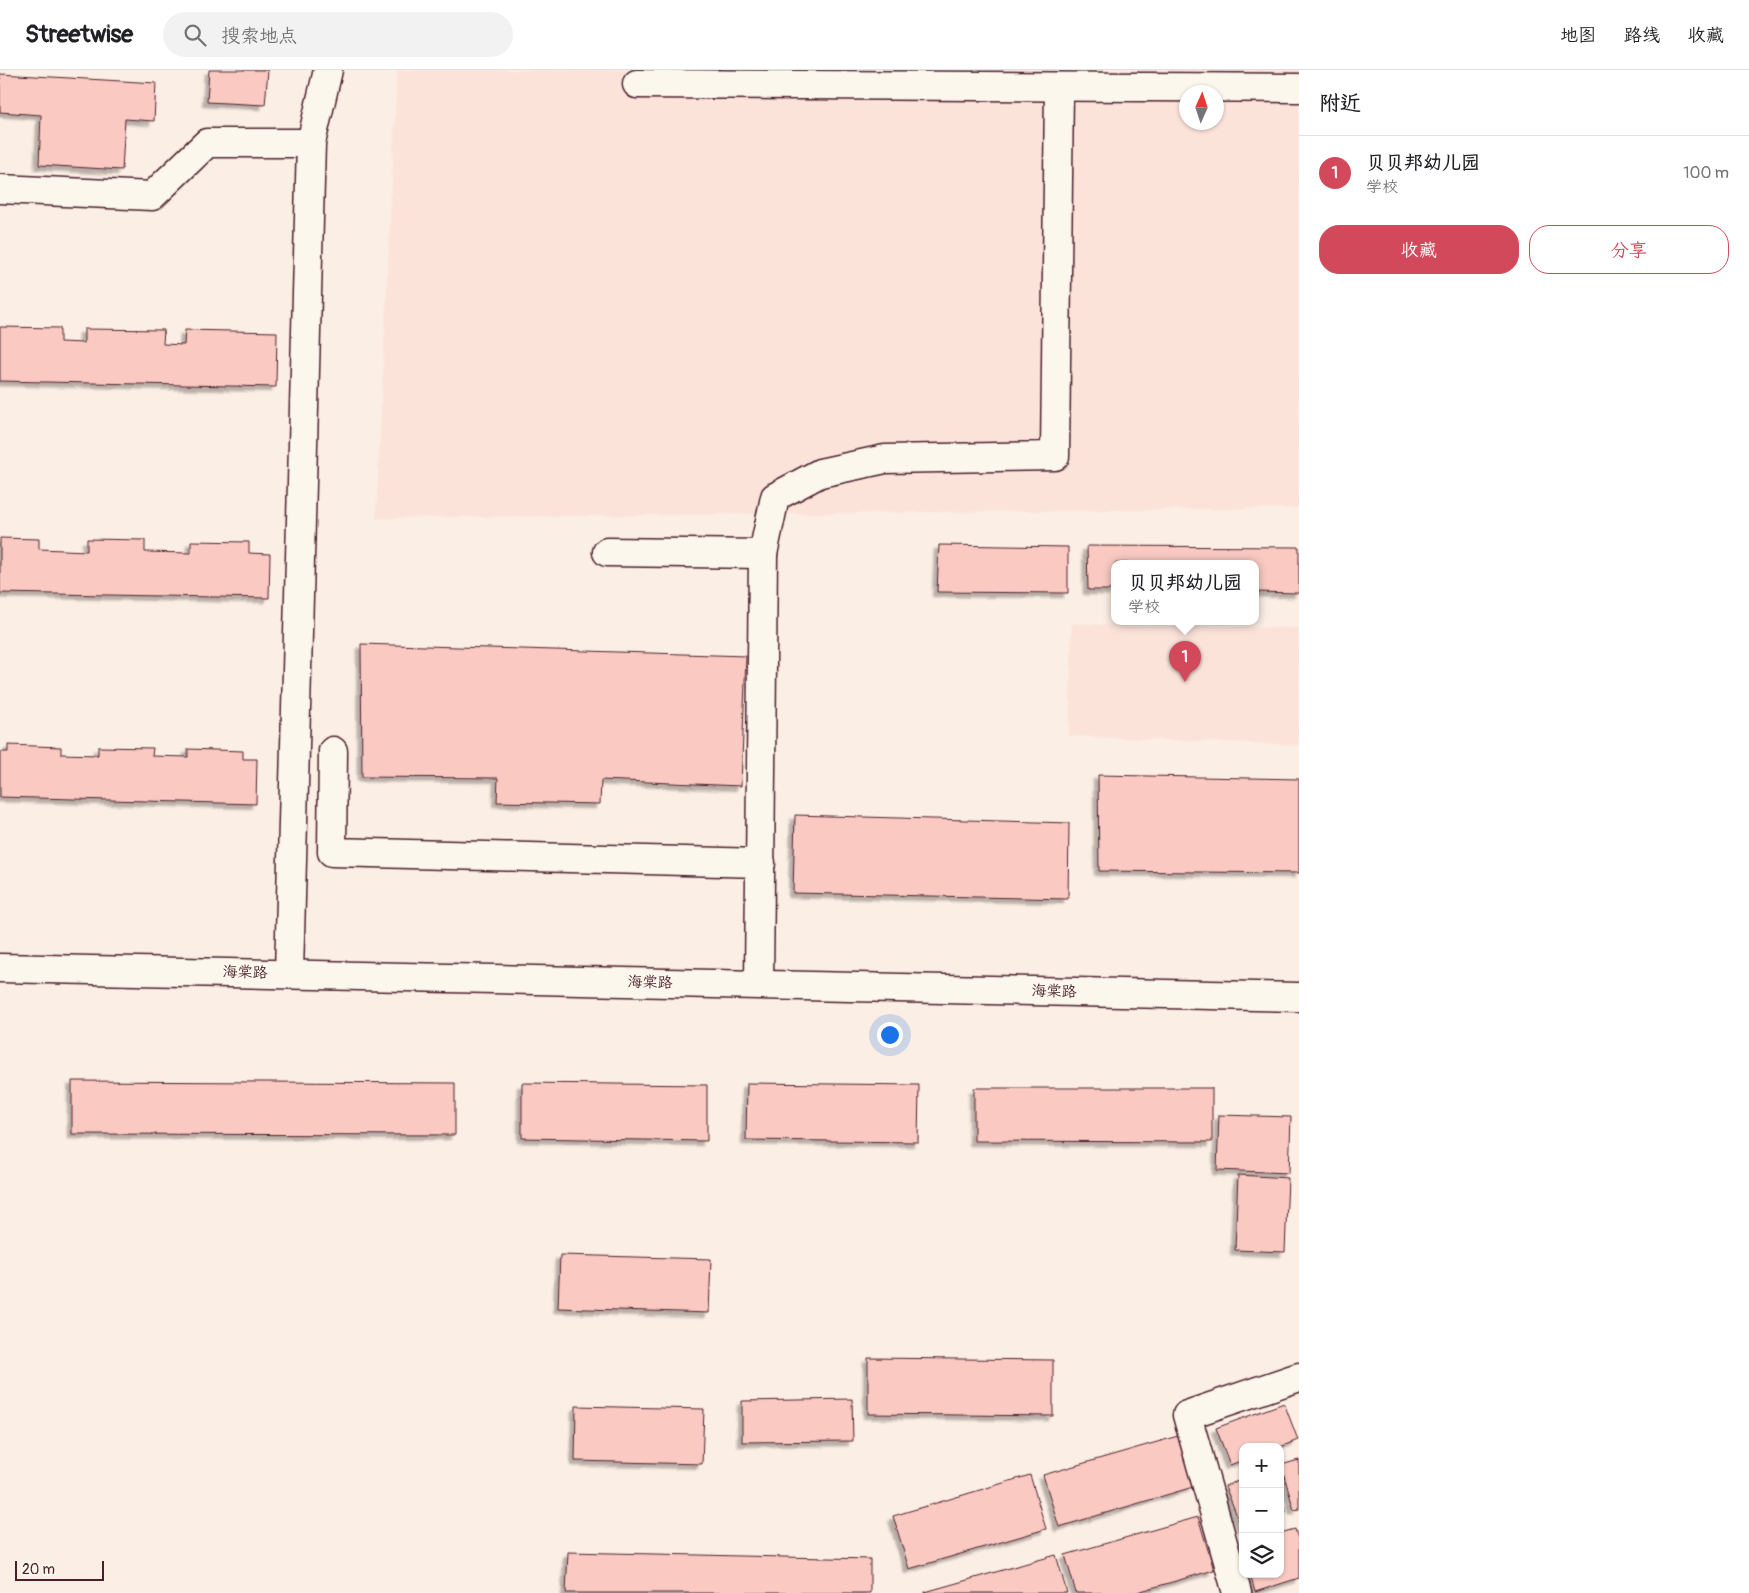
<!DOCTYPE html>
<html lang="zh">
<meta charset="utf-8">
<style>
body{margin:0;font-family:Pangolin,"LXGW WenKai TC",sans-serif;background:#f2f2f2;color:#202124}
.controls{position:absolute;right:15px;bottom:15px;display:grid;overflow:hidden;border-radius:10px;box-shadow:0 1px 4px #0004}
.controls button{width:45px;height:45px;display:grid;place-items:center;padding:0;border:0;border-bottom:1px solid #e0e0e0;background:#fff;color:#202124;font:25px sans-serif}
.compass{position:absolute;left:1179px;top:15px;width:45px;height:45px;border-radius:50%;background:#fff;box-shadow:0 1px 4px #0004;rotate:3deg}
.scale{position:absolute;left:15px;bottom:12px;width:89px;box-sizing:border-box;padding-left:5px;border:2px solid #4a1f2b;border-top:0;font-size:14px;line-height:18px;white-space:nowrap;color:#4a1f2b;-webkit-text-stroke:4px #fbf7ec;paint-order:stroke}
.you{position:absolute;left:889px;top:964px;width:18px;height:18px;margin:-12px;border:4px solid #fff;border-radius:50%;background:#1a73e8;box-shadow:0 0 0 8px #1a73e833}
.badge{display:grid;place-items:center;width:32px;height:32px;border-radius:50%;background:#d1495b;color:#fff;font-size:16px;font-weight:700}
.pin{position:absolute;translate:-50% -41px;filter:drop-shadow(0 1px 2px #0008)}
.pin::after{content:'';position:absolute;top:26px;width:18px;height:15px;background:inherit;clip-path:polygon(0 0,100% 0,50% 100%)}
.popup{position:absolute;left:1111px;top:490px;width:148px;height:65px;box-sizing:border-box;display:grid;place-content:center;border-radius:10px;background:#fff;filter:drop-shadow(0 1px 4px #0005);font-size:16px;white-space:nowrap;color:#757577}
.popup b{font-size:19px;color:#202124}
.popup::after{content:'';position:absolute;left:50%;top:100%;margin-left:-10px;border:10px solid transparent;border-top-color:#fff}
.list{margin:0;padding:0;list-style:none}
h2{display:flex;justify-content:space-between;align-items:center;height:65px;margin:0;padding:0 20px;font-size:21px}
h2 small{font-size:16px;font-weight:400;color:#757577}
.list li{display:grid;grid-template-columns:32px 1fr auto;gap:15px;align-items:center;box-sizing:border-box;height:75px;padding:0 20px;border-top:1px solid #e0e0e0}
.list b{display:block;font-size:19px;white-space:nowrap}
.list p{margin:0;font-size:16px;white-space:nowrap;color:#757577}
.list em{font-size:16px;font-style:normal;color:#757577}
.actions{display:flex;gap:10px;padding:15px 20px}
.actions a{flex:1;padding:11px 0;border:1px solid #d1495b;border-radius:20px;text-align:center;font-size:18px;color:#d1495b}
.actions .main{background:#d1495b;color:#fff}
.icon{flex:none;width:28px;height:28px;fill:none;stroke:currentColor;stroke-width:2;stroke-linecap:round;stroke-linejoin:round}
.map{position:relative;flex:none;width:1299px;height:1523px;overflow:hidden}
header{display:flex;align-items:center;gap:30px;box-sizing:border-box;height:70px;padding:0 25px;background:#fff;border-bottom:1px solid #e0e0e0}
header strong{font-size:24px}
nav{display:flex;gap:28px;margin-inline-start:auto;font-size:18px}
.search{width:350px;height:45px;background:#f2f2f2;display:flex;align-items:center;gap:12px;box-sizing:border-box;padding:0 18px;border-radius:28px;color:#757577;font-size:19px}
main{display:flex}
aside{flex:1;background:#fff}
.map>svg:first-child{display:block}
.built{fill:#fbe3da;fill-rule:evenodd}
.building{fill:#facac2;stroke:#4a1f2b;filter:url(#shadow)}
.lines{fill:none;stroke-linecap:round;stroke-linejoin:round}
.minor-casing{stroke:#4a1f2b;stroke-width:31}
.minor{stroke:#fbf7ec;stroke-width:28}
.labels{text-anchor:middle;stroke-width:4.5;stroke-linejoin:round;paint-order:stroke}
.street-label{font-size:15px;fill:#4a1f2b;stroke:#fbf7ec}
</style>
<header>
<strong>Streetwise</strong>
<div class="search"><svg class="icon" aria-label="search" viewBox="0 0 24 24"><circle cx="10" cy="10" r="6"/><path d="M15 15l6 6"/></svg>搜索地点</div>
<nav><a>地图</a><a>路线</a><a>收藏</a></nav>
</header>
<main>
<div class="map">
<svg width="1299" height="1523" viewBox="0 0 1299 1523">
<defs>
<filter id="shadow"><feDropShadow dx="-4.5" dy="4.5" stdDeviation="1" flood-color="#0004"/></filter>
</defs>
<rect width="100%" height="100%" fill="#fbeee4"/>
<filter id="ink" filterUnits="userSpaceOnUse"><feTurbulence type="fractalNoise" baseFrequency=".02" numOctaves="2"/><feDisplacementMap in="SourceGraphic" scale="10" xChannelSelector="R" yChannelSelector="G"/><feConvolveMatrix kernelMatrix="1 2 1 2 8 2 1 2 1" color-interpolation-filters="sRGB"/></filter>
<g filter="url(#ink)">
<g class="built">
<path d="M397,0H1299V438L376,448ZM1186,22H1216V52H1186Z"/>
<polygon points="1072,554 1299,558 1299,675 1069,666"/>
</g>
<g class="building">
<polygon points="209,0 268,0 265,35 207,32"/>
<polygon points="0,4 156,13 154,51 125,49 122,100 39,95 41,45 0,42"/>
<polygon points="0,257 60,258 60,272 84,273 84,259 164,260 163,274 184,275 185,260 277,262 276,317 0,311"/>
<polygon points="0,468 39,469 39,479 87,481 87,469 145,470 145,482 191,483 191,471 249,472 249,483 270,484 269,528 0,523"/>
<polygon points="939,475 1068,477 1068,523 937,522"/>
<polygon points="1087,476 1299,477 1299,523 1255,522 1255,493 1115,493 1115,520 1088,520"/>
<polygon points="361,574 746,586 741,716 601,710 600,734 497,732 498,708 362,707"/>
<polygon points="8,675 61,677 61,684 98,685 98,677 153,678 152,686 188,687 188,679 243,681 243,689 257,689 256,734 0,727 0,682 8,682"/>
<polygon points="1098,705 1299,709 1299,803 1099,801"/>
<polygon points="795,745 1069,753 1068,829 793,823"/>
<polygon points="72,1011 455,1013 455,1065 72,1064"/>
<polygon points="522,1013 707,1015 707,1071 522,1068"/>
<polygon points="747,1013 919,1015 918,1072 746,1070"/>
<polygon points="974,1018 1212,1018 1212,1072 974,1071"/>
<polygon points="1219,1045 1291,1047 1289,1103 1217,1100"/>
<polygon points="1238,1105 1288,1108 1285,1182 1235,1180"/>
<polygon points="560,1185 711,1189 709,1243 558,1238"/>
<polygon points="868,1288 1053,1290 1053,1346 868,1344"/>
<polygon points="852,1329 853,1371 742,1372 742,1331"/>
<polygon points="1284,1333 1298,1370 1280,1377 1243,1377 1243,1390 1230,1395 1216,1358"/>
<polygon points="576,1336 704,1339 702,1394 575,1391"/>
<polygon points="1178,1366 1193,1417 1059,1457 1043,1405"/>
<polygon points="1299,1390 1299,1439 1294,1440 1281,1395"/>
<polygon points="1030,1405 1046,1459 909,1499 893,1446"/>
<polygon points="1243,1409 1243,1458 1242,1458 1225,1416"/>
<polygon points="1280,1427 1286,1442 1280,1444"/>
<polygon points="1198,1447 1214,1500 1134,1523 1076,1523 1065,1485"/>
<polygon points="1295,1459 1299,1472 1299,1508 1255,1522 1250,1504 1280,1504 1280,1463"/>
<polygon points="568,1482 870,1489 870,1523 566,1523"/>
<polygon points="1056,1485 1067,1523 925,1523 925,1522"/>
</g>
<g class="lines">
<g class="minor-casing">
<g id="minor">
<polyline points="637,14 1299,18"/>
<polyline points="0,119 152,126 207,73 311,73"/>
<polyline points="607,482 763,484"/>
<polyline points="333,681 332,782 761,793"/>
<polyline points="0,898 1299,927"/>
<polyline points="289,903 311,73 328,0"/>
<polyline points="759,914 763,484 775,427 820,403 885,389 1055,386 1059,17"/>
<polyline points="1237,1523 1187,1345 1299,1307"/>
</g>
</g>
<use href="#minor" class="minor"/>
</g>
</g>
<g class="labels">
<g class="street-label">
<text transform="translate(245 902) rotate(1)" y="5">海棠路</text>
<text transform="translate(650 912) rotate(1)" y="5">海棠路</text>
<text transform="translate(1054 921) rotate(1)" y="5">海棠路</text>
</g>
</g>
</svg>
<div class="controls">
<button>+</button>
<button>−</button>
<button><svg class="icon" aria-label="layers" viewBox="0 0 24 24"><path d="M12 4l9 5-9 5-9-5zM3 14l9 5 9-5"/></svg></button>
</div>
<svg class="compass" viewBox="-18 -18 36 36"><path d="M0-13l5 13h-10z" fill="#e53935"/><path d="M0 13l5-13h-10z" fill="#757577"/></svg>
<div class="scale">20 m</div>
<div class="you"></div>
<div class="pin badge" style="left:1185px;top:612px">1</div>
<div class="popup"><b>贝贝邦幼儿园</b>学校</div>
</div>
<aside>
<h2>附近<small></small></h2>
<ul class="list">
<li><span class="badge">1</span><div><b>贝贝邦幼儿园</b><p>学校</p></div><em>100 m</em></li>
</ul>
<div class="actions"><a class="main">收藏</a><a>分享</a></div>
</aside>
</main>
